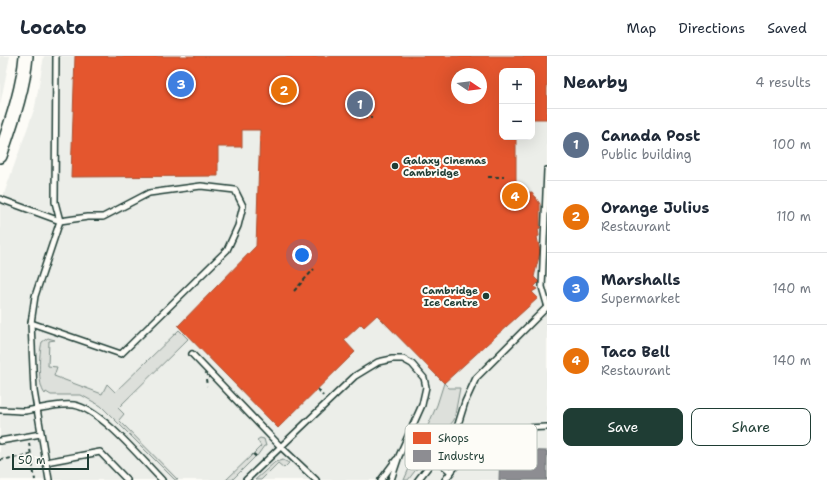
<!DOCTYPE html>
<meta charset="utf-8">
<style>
body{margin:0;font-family:"Shantell Sans",sans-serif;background:#f2f2f3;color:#1f2937}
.controls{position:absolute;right:12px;top:12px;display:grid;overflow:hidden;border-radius:8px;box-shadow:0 4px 16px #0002}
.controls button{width:36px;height:36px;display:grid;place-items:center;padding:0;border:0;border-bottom:1px solid #e0e1e3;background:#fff;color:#1f2937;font:20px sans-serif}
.compass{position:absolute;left:451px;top:12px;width:36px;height:36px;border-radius:50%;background:#fff;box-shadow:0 4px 16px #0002;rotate:103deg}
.scale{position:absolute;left:12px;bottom:10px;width:77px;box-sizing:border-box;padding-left:4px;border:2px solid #1f3d34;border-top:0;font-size:11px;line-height:14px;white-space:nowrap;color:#1f3d34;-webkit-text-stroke:3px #fdfcf7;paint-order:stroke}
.you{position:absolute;left:302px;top:199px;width:14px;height:14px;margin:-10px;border:3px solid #fff;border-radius:50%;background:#1a73e8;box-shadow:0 0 0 6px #1a73e833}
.badge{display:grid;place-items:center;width:26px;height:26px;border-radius:50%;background:#1f3d34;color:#fff;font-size:13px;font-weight:700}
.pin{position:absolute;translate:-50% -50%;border:2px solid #fff;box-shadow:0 1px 4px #0006}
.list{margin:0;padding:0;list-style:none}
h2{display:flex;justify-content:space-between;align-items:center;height:52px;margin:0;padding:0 16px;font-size:17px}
h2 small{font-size:13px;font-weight:400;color:#747a83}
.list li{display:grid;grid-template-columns:26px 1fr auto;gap:12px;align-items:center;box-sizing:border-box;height:72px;padding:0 16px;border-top:1px solid #e0e1e3}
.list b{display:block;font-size:15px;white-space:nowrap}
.list p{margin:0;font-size:13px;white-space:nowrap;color:#747a83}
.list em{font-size:13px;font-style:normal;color:#747a83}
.actions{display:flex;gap:8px;padding:12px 16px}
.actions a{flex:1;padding:9px 0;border:1px solid #1f3d34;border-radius:8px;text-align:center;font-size:14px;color:#1f3d34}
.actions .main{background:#1f3d34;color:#fff}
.map{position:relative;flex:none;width:547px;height:424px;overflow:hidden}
header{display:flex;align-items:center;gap:24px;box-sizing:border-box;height:56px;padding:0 20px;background:#fff;border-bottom:1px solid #e0e1e3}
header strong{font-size:19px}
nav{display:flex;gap:22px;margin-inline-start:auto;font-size:14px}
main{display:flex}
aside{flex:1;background:#fff}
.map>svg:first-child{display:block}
.built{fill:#eceee9;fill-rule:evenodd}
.green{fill:#dde0db;stroke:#7e8e88}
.shops{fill:#e4572e;stroke:#a94f30;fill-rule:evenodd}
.industry{fill:#8d8d92;stroke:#6c7576}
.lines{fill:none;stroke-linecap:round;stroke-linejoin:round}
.service-casing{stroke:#1f3d34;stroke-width:8}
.tertiary-casing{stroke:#1f3d34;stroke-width:16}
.path{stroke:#1f3d34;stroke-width:2;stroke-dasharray:4 3;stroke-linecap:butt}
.service{stroke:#fdfcf7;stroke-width:5}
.tertiary{stroke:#fdfcf7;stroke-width:13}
.poi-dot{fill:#1f3d34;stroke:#fdfcf7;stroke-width:1.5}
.labels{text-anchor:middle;stroke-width:4;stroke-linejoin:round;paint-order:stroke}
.poi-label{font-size:10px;font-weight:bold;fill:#1f3d34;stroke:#fdfcf7;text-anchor:start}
.key{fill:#fdfcf7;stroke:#bac3bc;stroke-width:1}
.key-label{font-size:11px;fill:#1f3d34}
</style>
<header>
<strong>Locato</strong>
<nav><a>Map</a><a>Directions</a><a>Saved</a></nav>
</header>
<main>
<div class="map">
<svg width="547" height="424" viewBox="0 0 547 424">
<rect width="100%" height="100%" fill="#fdfcf7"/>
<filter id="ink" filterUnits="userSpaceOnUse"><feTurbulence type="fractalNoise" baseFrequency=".025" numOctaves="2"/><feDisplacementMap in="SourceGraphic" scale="8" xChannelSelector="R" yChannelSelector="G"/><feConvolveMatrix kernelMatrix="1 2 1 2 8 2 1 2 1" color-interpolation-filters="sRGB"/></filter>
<g filter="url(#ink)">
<g class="built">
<polygon points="0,0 10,0 0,49"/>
<path d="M44,0H547V424H0V149L35,51ZM502,15H532V81H502ZM457,18H481V42H457Z"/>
</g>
<g class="green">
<path d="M179,274L188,283L118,352L124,358L119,364L178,424H175L101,350L81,339H51L46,336L45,338C37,329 39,297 42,286L48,282L55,284L49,285L48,310L57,311L54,320L102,338L107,328L115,336Z"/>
<polygon points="444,327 449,332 460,332 454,364 408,424 404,424 437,349"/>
<polygon points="260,382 264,383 266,390 264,390 257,400 254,397 261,390 257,384"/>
<polygon points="253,398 255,401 232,424 226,424"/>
<polygon points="283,404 289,407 284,412 278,407 261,424 255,424 275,406"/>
</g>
<path class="shops" d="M75,0H547V63H532V15H502V81H516V134L524,133L523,137L532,136L540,148V172L538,173L539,180L537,181L540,196L534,221L539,226L534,231L537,233L532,236L538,242L444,327L377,259L364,271L361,268L344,284L355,296L278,372L178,270L256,190L260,74H242V91H218V120L71,121ZM457,18H481V42H457Z"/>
<polygon class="industry" points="500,394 547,395 547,424 499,424"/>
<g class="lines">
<g class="service-casing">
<g id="service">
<polyline points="547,114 542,231 547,248"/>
<polyline points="0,143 60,165 88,161 103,161 149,137 201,130 235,134 243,150 238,170 227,194 121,298 31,267"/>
<polyline points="192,298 280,390 316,424"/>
<path d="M0,354C8,354 17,355 25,355C41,353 57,347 74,349C102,354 141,403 162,424"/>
<polyline points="0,385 41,378"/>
<polyline points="435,402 451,416"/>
<polyline points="46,406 100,396 127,424"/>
<polyline points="49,424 34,335 31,267 35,240 60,165 55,146 56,0"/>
<polyline points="246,424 355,320 378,306 392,303 403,303 412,308 424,322 426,331 422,349 399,400 391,424"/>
<polyline points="381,424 396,404"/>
<polyline points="418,424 456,375 465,346 476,322 547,251"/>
<polyline points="445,424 483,374 547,371"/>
</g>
</g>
<g class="tertiary-casing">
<path id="tertiary" d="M0,100C11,67 23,35 26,0"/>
</g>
<g class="path">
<polyline points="356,61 372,62"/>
<polyline points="488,121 504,121"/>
<polyline points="294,235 314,213"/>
<polyline points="206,323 207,330"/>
<polyline points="318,333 323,340"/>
<polyline points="29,387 35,424"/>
<polyline points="253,398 257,401"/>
<polyline points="0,404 31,399"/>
</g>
<use href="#service" class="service"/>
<use href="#tertiary" class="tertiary"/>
</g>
</g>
<g class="poi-dot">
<circle cx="395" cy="110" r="4"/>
<circle cx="486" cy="240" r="4"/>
</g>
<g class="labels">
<g class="poi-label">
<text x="403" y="108">Galaxy Cinemas<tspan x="403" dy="12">Cambridge</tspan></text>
<text x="478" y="238" text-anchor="end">Cambridge<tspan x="478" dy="12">Ice Centre</tspan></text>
</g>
</g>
<rect x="405" y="368" width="132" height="46" rx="6" class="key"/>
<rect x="413" y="376" width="18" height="12" fill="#e4572e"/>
<rect x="413" y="394" width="18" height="12" fill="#8d8d92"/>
<g class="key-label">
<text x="438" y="386">Shops</text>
<text x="438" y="404">Industry</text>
</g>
</svg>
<div class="controls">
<button>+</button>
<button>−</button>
</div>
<svg class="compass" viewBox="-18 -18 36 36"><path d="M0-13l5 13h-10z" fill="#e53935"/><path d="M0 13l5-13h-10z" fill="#747a83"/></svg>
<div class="scale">50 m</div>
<div class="you"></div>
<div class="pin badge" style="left:360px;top:48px;background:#5c6f8a">1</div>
<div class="pin badge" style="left:284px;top:34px;background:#e8710a">2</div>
<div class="pin badge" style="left:181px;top:28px;background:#3f7fe0">3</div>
<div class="pin badge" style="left:515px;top:140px;background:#e8710a">4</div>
</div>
<aside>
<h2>Nearby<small>4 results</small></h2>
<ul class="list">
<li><span class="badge" style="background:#5c6f8a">1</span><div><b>Canada Post</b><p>Public building</p></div><em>100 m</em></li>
<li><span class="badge" style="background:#e8710a">2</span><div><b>Orange Julius</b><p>Restaurant</p></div><em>110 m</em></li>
<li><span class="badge" style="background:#3f7fe0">3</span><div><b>Marshalls</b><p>Supermarket</p></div><em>140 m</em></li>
<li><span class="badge" style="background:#e8710a">4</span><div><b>Taco Bell</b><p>Restaurant</p></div><em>140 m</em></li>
</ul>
<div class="actions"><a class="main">Save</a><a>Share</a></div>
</aside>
</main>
